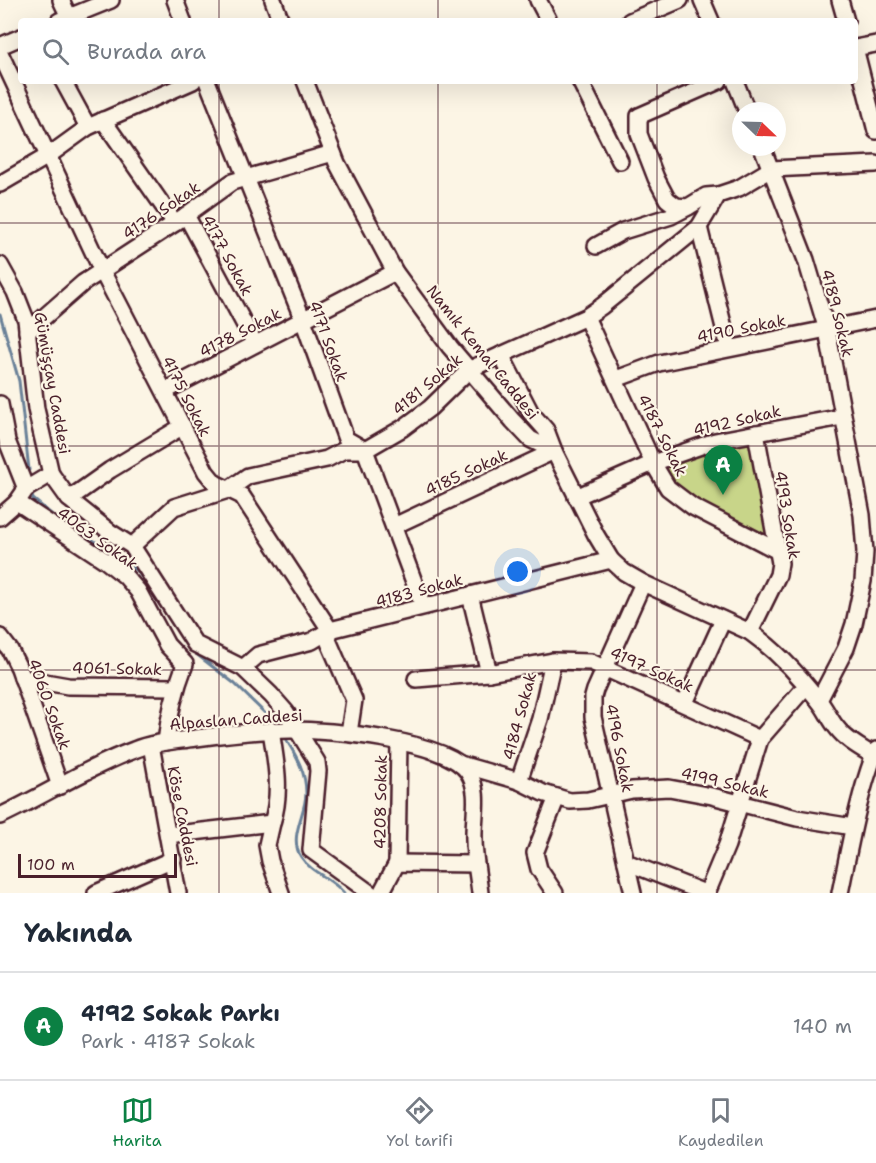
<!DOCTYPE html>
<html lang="tr">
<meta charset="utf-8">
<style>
body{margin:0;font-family:"Shantell Sans",sans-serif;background:#f6f6f7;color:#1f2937}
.compass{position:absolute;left:732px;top:102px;width:54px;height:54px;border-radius:50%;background:#fff;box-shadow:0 6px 24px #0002;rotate:113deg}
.scale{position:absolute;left:18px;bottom:15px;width:159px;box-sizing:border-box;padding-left:6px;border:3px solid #4a1f2b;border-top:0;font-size:16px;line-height:21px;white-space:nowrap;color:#4a1f2b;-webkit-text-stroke:4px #fcf5e5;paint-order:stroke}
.you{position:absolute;left:518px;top:572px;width:21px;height:21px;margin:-15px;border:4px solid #fff;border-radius:50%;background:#1a73e8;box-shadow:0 0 0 9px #1a73e833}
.badge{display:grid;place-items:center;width:39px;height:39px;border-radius:50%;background:#0b8043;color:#fff;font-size:20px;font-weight:700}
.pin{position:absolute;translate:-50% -50px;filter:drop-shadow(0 2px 3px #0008)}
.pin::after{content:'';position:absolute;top:32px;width:21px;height:18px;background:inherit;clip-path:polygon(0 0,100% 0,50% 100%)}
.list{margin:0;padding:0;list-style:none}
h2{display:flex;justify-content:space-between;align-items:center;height:78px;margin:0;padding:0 24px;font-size:26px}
h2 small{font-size:20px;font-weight:400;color:#747a83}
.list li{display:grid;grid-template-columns:39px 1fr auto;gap:18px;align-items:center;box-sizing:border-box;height:108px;padding:0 24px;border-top:2px solid #e0e1e3}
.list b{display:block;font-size:22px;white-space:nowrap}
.list p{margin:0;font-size:20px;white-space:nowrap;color:#747a83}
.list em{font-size:20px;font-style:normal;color:#747a83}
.icon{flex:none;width:33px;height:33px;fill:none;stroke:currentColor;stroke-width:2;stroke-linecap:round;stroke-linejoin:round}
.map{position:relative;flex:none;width:876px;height:893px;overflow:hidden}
.search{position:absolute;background:#fff;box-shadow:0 6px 24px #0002;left:18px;right:18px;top:18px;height:66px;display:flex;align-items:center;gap:15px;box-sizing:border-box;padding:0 21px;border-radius:6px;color:#747a83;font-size:22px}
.sheet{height:186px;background:#fff}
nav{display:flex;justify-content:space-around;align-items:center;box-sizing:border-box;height:84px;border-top:2px solid #e0e1e3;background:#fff;font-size:16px;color:#747a83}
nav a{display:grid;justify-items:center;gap:3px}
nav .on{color:#0b8043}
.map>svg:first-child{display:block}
.green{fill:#c8d589;stroke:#897a5a;stroke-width:1.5}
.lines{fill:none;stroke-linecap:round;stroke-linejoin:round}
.stream{stroke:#6b8198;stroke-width:3}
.minor-casing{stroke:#4a1f2b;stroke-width:20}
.minor{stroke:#fcf5e5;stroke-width:15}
.grid{fill:none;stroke:#4a1f2b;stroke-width:1.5;stroke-opacity:0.55}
.labels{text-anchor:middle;stroke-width:4.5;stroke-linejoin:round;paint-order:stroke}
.street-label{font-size:16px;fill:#4a1f2b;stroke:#fcf5e5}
</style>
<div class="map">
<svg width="876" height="893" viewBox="0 0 876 893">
<rect width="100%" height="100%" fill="#fcf5e5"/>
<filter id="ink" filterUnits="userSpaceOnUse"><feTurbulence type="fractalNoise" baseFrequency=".0167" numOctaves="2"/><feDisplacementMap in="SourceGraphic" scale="12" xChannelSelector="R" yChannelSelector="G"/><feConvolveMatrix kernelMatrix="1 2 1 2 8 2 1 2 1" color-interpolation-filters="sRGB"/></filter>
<g filter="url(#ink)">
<polygon class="green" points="750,441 769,540 674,489 663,466 714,446"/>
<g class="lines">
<g class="stream">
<polyline points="0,314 19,381 29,470"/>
<polyline points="32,495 33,499 56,518 113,552 138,572 180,635"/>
<polyline points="191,650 235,684 276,724"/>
<path d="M287,741C297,757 306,773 306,793C306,814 288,837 301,857C311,873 332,878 344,893"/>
</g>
<g class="minor-casing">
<g id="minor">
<polyline points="61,0 69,17"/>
<polyline points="175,0 183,21"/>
<polyline points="273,0 281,21"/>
<polyline points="538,0 549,21"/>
<polyline points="702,0 711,21"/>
<polyline points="840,0 846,21"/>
<polyline points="59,21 111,0"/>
<polyline points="630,21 680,0"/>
<polyline points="0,46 21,37"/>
<polyline points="855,48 876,131"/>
<polyline points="855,48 876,44"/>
<polyline points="0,53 102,271 206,472 215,483 242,496 330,630 328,640 354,700 349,733"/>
<polyline points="63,81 88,127"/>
<polyline points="207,81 303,320 346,439 365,450 423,606"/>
<path d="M305,81L337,163L395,272L450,347L513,421L530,439L554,451L596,535L611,560L624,572L643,583L750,632C777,651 799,675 819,701C826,709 830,720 837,728C846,740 861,748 874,756"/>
<polyline points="580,81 620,161"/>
<polyline points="735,81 747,111"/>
<polyline points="103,120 175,223"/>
<polyline points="762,147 806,260 827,330 862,515 865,552 863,581 854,624 846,648 819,700"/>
<polyline points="0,184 48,156 88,127 193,81"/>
<polyline points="718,195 706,196 688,207 676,206 667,199 656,178 639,134 639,116 719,81"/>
<polyline points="186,215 255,344"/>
<polyline points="699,227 729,348"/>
<polyline points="596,246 623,231 671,216 688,207"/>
<polyline points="0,265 15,292 26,320 36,409 51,474 69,499 110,532 132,546 195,644 243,668 271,695 286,712 317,762 318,771 311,850 370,893"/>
<polyline points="586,317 653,463 668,488 693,507 778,551"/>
<polyline points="27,332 83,283 175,223 232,182 333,153"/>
<polyline points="616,379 659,363 876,319"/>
<polyline points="165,391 395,272"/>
<polyline points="0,404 7,441 26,489"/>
<polyline points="576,497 653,463 715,441 842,417"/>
<polyline points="69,499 110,470 183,426"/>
<path d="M17,502L106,561L125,576L138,591L167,645L185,664C175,690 169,714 166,742"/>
<polyline points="0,517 17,502 26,489 51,474"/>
<polyline points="394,526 554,451 546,430 531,413 501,355"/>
<polyline points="132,546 174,507 228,490 248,476 327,459 344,450 365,450 403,428 430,408 470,369 586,317 602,306 699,227 718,195 739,188 771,169 876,164"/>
<polyline points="470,595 489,673"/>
<polyline points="750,632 778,575 780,563 756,433"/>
<polyline points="0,637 10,650 19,668 60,786"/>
<polyline points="243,668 258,655 312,641 330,630 611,560"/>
<polyline points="22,678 68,686 176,687"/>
<polyline points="416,679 489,673 553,661 591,662 760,739"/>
<polyline points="685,703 723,620"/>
<path d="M271,731C276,762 282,792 272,823"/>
<polyline points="151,745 178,893"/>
<polyline points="460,764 519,781 543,793 570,801 588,800 632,790 669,788 712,796 797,818 853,827"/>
<polyline points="519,781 540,719 553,661"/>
<path d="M0,816C45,795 88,767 134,750C153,742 176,741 196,738C227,734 260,730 291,730C329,730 446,740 468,772C481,791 473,818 474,839C474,857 478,875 480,893"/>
<polyline points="168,835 272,823 267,845 270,861 281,893"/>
<polyline points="626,862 705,893"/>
<polyline points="397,863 399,742"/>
<polyline points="96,893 173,859"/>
<polyline points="381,893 397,863 476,864"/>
<polyline points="555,893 539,869 535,853 557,797"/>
<polyline points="633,893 593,717 593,697 595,690 643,583"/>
<polyline points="707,893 727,845 760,739 806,686"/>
<path d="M840,893C850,845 858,796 876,750"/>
</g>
</g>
<use href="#minor" class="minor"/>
</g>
</g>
<path class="grid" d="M219,0V21M438,0V21M657,0V21M219,81V893M438,81V893M657,81V893M0,223H876M0,446H876M0,670H876"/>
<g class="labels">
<g class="street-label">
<text transform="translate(161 210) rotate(-34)" y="6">4176 Sokak</text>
<text transform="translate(228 255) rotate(62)" y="6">4177 Sokak</text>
<text transform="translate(838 313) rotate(76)" y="6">4189 Sokak</text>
<text transform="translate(741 328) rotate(-11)" y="6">4190 Sokak</text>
<text transform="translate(240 332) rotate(-27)" y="6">4178 Sokak</text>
<text transform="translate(329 341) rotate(70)" y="6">4171 Sokak</text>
<text transform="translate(483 352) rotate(51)" y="6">Namık Kemal Caddesi</text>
<text transform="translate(53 383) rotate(80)" y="6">Gümüşçay Caddesi</text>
<text transform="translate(427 384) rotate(-40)" y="6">4181 Sokak</text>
<text transform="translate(187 396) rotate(63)" y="6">4175 Sokak</text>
<text transform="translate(737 420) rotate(-13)" y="6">4192 Sokak</text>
<text transform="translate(663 435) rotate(63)" y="6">4187 Sokak</text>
<text transform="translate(466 472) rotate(-25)" y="6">4185 Sokak</text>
<text transform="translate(788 515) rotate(81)" y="6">4193 Sokak</text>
<text transform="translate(98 538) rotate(36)" y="6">4063 Sokak</text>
<text transform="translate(419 590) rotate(-15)" y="6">4183 Sokak</text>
<text transform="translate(117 668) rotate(1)" y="6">4061 Sokak</text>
<text transform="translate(652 669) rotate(24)" y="6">4197 Sokak</text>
<text transform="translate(50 704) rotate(70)" y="6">4060 Sokak</text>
<text transform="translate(519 716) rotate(-75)" y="6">4184 Sokak</text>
<text transform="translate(236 719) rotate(-4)" y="6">Alpaslan Caddesi</text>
<text transform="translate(620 748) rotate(79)" y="6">4196 Sokak</text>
<text transform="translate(725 782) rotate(13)" y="6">4199 Sokak</text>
<text transform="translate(380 802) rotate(-89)" y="6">4208 Sokak</text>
<text transform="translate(183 816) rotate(79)" y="6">Köse Caddesi</text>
</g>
</g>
</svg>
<svg class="compass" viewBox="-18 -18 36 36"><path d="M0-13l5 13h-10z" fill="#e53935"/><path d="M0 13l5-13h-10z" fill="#747a83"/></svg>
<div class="scale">100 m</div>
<div class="you"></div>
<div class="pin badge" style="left:723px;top:495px">A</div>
<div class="search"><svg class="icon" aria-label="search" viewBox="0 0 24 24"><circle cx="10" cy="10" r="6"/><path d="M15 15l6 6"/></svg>Burada ara</div>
</div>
<section class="sheet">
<h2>Yakında<small></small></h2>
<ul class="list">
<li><span class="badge">A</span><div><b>4192 Sokak Parkı</b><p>Park · 4187 Sokak</p></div><em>140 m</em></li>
</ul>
</section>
<nav>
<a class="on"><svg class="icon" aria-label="map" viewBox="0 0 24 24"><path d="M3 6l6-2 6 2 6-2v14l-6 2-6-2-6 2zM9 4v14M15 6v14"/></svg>Harita</a>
<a><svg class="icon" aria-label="directions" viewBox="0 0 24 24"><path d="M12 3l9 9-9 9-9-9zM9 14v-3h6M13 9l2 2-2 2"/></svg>Yol tarifi</a>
<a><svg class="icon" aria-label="saved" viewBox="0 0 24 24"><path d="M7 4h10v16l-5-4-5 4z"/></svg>Kaydedilen</a>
</nav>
